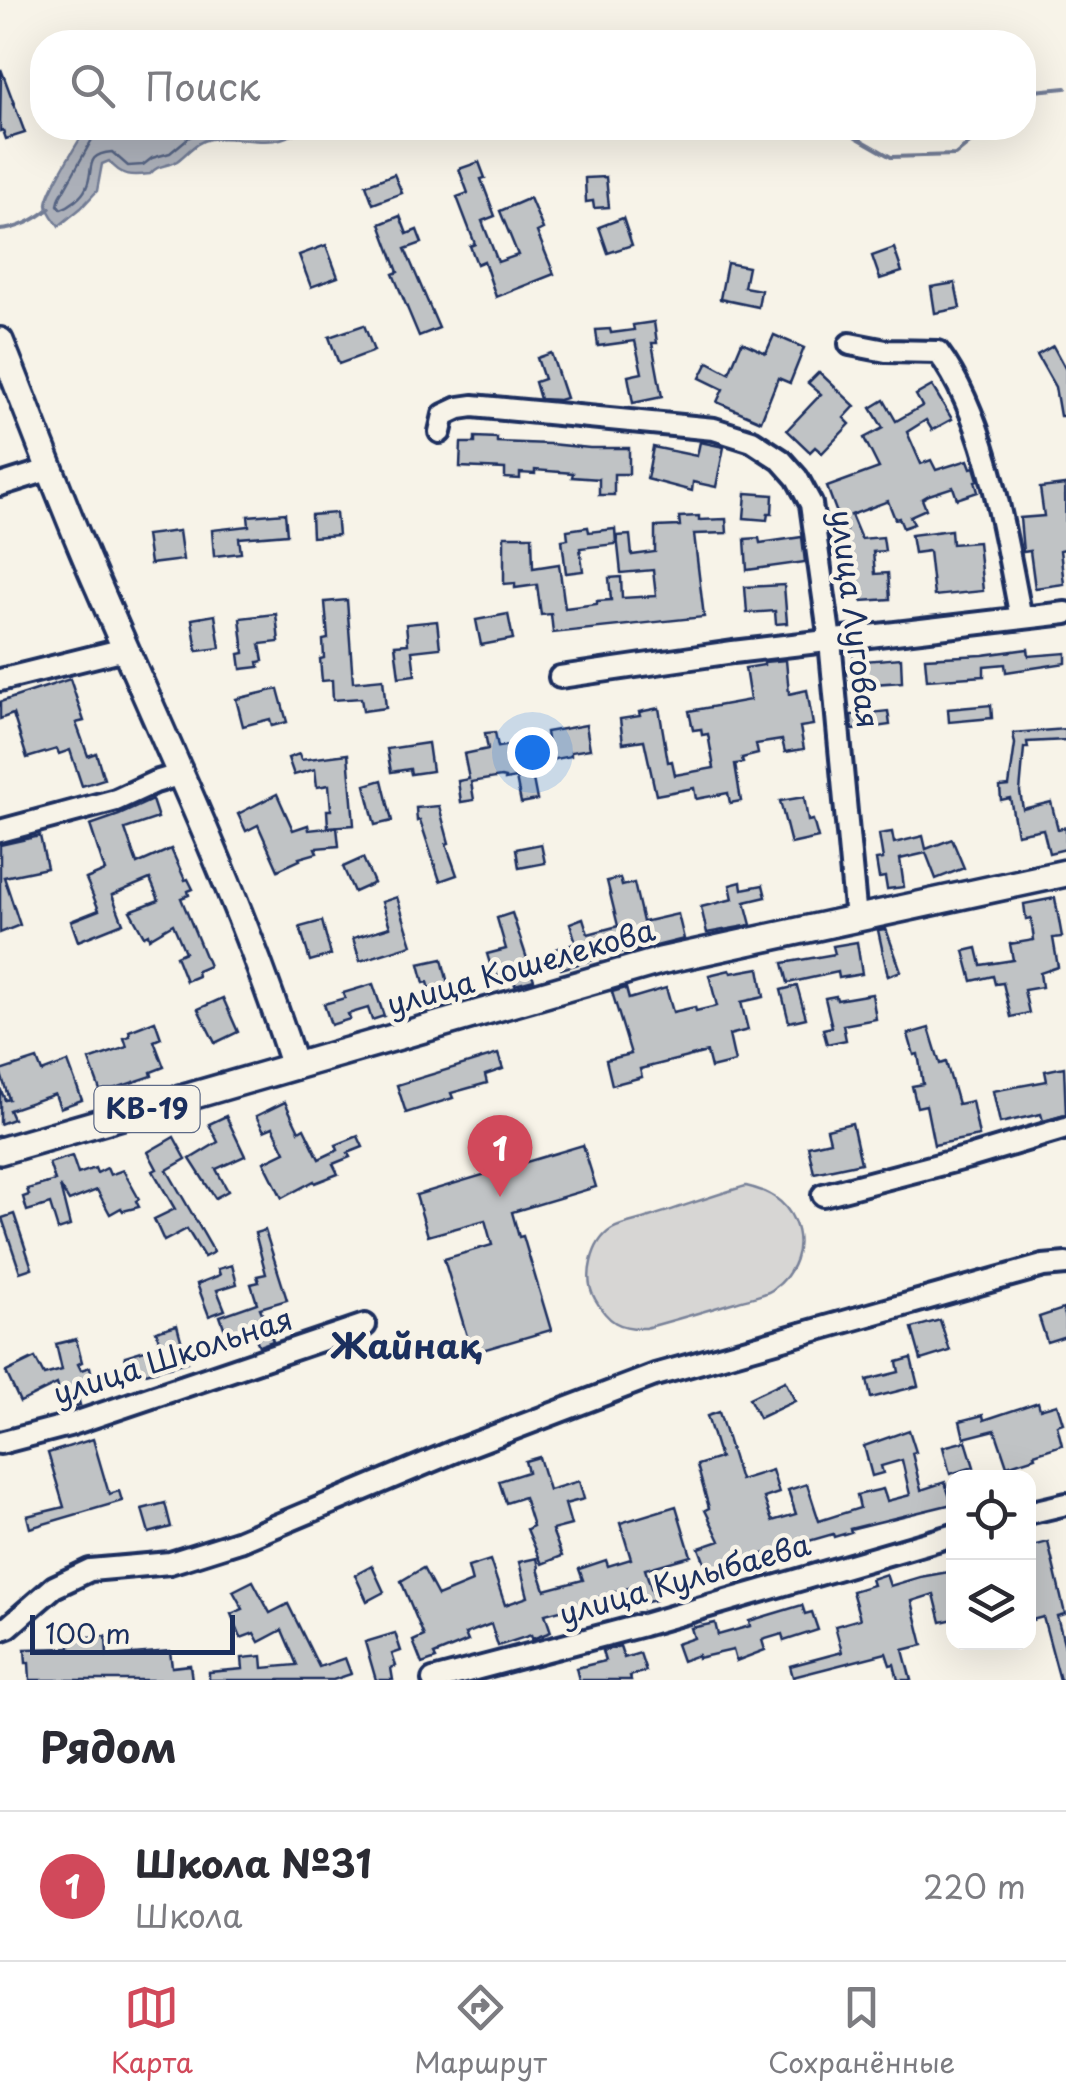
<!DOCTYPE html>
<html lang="ru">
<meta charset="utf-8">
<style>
body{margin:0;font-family:"Playpen Sans",sans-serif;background:#f2f2f3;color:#2b2b33}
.controls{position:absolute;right:30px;bottom:30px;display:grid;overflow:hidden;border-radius:20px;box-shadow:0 10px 40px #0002}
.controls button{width:90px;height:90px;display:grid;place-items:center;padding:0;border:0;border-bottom:2px solid #e1e1e2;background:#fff;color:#2b2b33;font:50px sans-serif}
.scale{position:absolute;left:30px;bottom:25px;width:205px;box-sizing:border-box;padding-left:10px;border:5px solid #1b2f5e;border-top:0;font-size:28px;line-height:35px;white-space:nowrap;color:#1b2f5e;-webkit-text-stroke:8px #f7f3e8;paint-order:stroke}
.you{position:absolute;left:532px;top:752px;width:35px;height:35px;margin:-25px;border:8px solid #fff;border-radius:50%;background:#1a73e8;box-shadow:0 0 0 15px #1a73e833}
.badge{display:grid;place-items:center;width:65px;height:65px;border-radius:50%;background:#d1495b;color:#fff;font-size:32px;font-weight:700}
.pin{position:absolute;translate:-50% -82px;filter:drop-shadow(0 2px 5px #0008)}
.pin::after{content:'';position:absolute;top:52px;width:35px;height:30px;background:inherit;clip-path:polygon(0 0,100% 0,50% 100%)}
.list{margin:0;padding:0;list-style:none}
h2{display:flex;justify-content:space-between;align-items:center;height:130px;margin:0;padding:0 40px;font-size:42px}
h2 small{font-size:32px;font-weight:400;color:#7c7c81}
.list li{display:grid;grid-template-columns:65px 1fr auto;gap:30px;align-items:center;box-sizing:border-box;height:150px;padding:0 40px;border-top:2px solid #e1e1e2}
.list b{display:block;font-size:38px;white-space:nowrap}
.list p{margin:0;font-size:32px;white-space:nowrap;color:#7c7c81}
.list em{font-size:32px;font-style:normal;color:#7c7c81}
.icon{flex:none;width:55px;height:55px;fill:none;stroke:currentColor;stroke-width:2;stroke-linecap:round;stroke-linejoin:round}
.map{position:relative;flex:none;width:1066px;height:1680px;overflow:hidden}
.search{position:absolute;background:#fff;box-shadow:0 10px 40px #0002;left:30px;right:30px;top:30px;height:110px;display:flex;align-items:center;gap:25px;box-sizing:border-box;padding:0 35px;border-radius:40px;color:#7c7c81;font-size:38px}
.sheet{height:280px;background:#fff}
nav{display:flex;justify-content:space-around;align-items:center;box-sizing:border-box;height:140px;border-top:2px solid #e1e1e2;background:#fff;font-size:28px;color:#7c7c81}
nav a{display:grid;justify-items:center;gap:5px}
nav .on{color:#d1495b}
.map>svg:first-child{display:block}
.green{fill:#d7d6d4;stroke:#798299;stroke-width:2.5}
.water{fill:#acb0b9;stroke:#727c95;stroke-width:2.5}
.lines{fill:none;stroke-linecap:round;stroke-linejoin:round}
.shore{stroke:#556382;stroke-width:2.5}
.stream{stroke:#727c95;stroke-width:4}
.building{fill:#c0c3c5;stroke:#1b2f5e;stroke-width:2.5}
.minor-casing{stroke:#1b2f5e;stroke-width:28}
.major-casing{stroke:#1b2f5e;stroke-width:32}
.minor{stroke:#f7f3e8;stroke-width:20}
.major{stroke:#f7f3e8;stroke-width:25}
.labels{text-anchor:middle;stroke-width:9;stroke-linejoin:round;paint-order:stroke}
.shield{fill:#f7f3e8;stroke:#5d6a87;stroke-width:2.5}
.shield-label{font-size:28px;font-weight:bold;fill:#1b2f5e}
.street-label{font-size:30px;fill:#1b2f5e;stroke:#f7f3e8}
.quarter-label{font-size:35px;font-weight:bold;fill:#1b2f5e;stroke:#f7f3e8}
</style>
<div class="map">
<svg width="1066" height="1680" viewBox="0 0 1066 1680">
<rect width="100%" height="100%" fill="#f7f3e8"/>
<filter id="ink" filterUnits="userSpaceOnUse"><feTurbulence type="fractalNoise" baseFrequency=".01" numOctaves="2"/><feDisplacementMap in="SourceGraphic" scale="20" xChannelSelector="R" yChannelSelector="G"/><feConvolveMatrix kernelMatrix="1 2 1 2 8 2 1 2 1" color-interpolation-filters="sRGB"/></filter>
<g filter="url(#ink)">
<path class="green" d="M746,1186C768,1191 785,1200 794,1221C805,1247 795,1274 772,1290C763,1296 747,1298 735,1302C705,1311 675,1320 645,1328C619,1329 608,1322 595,1299C583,1279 591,1242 612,1229C622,1223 638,1221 649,1217C682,1207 714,1195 746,1186Z"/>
<path class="water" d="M89,128H303C272,152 243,134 210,139C196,141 188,153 177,161C167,167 158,164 150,174C131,176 122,177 109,161L102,164L97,191L81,208L59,226C55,220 47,212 47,204C48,189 77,144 86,129Z"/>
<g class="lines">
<path class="shore" d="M95,128L94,136L60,197L58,205L61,209C70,206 82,197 86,188C95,170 83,154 112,152L128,166L143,165L152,158L170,153L188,138L204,129L251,131H271L282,128"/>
<g class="stream">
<polyline points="1024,99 1034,91 1066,88"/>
<polyline points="840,128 891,157 955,155 988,128"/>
<path d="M0,230C18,229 37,219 50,208"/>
</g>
</g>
<g class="building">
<polygon points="1,69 25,133 6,139 3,130 0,131"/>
<polygon points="479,162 485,178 481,179 495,216 482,221 498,262 518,255 500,211 530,198 543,229 537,232 554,274 496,297 484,261 477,264 470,246 475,244 457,197 468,193 459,169"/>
<polygon points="394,174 402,193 373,204 366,185"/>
<polygon points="606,177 609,207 594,208 593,201 586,202 585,178"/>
<polygon points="400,216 407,234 417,230 422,243 405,249 439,328 419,336 393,274 398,272 380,224"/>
<polygon points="623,218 632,245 608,253 599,227"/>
<polygon points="326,245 338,277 311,287 299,255"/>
<polygon points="894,248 902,272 880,279 872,256"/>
<polygon points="727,263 748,267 744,287 761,290 758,307 720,299"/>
<polygon points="955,283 960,308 935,313 931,287"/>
<polygon points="654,322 657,343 652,343 662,397 633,403 628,376 642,373 635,341 598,346 596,330 610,329 611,333 634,330 633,325"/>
<polygon points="364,325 374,351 339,364 329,337"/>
<polygon points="774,335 804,348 790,383 778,378 761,421 717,402 723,389 700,378 708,362 729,373 742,342 766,353"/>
<polygon points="1053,346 1066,370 1066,416 1060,416 1055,387 1037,355"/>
<polygon points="551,353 566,398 559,400 540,399 535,382 544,379 537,358"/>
<polygon points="819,372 855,406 844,418 850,424 822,453 815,447 810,452 787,430 821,394 808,383"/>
<polygon points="932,386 952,419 932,430 926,420 907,432 921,464 931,460 936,470 968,460 971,468 974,467 978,480 975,481 978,492 957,499 953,487 929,495 922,499 926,509 910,516 914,524 903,528 899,518 895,519 888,501 851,515 861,539 883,537 885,551 873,552 875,574 888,573 890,599 862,601 860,583 851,584 848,554 832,556 829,533 846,531 846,525 828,524 827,520 838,516 827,487 879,468 864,438 883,428 871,408 884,400 896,421 922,406 916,395"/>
<polygon points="475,437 497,438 497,442 550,444 590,448 629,448 629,474 614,474 614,495 599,495 599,479 572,477 573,473 535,470 535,474 520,473 520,479 505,478 505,469 460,467 461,443 475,443"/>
<polygon points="700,442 724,447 716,487 693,482 692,491 647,479 653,447 697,456"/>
<polygon points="1065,485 1066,549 1060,550 1064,584 1035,588 1030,551 1023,552 1020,518 1044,516 1040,488"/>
<polygon points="746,493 773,495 772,513 768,513 767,520 744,518"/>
<polygon points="285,513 287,534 239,538 241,553 214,556 212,530 249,526 248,516"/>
<polygon points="336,513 338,535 312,537 311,515"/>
<polygon points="699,516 699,520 726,519 727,533 694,534 704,617 553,633 551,614 541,615 537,585 515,588 515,583 504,584 504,536 532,536 533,568 559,564 565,608 597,604 597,601 611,600 609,578 621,577 622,598 656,596 653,570 621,573 617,536 630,535 632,555 655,552 655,527 680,526 679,517"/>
<polygon points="588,527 589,532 615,529 616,544 580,548 583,571 566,573 562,540 568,539 567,530"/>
<polygon points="951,530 952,544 978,542 983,591 934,596 929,551 914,553 911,535"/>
<polygon points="179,531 183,560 150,564 146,535"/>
<polygon points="802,537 805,562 747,570 745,539 759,538 760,543"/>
<polygon points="784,585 787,623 776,624 775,611 747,613 745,587"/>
<polygon points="347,600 353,682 383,679 386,708 363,711 361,698 333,700 332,680 322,681 320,659 324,658 323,640 328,639 325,602"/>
<polygon points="276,614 279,642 260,644 263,661 258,662 259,667 241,669 239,654 244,653 240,618"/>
<polygon points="508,614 513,639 481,645 476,620"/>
<polygon points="215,615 220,648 197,651 192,619"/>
<polygon points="437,621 440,648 412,651 415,675 399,677 395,645 408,644 406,624"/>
<polygon points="1028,649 1029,656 1066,653 1066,663 1006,672 1005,664 984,666 984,676 927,680 925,658 983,655"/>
<polygon points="864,651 864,661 901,658 902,682 873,684 873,689 856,690 853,652"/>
<polygon points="786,660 789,694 807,690 813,725 800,727 804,749 785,752 782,740 756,744 758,754 742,758 743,763 735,764 741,801 730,803 728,793 696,799 694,788 656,795 644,740 623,743 620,719 640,716 639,712 659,708 668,762 672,761 675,775 714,768 708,734 702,735 701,729 693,730 689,711 750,700 745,668 764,665 764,662"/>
<polygon points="70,679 84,721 76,723 88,756 96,753 104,779 82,786 70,750 59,754 57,749 27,758 13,714 0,719 0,702"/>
<polygon points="278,689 287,722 272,726 270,719 243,726 236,699"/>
<polygon points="991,705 992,718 949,722 948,709"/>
<polygon points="888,711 890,725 852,730 851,715"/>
<polygon points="586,725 590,749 571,752 571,756 550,760 546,732"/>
<polygon points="1066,729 1066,740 1027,742 1028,748 1024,748 1020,792 1023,809 1051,802 1058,829 1066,827 1066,849 1049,853 1043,829 1017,834 1010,798 1001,800 1000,787 1009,786 1015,744 1013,733"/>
<polygon points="495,732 498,747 516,744 521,771 531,769 537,800 521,803 516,778 505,780 505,778 501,777 471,782 474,800 461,802 458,781 469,779 464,754 488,749 485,733"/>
<polygon points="428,743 432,771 411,774 410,769 391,772 387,749"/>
<polygon points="299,754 301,760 348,754 354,825 328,827 327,810 331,810 329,785 317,787 315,769 294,775 288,758"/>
<polygon points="382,780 392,821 375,825 365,785"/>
<polygon points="277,794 293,830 308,825 309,830 337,827 339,846 315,848 317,853 299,858 300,860 278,870 258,825 246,831 238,814"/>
<polygon points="804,797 808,821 813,820 818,838 791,844 780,801"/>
<polygon points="152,800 158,818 125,829 137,864 171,849 185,880 188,879 193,889 188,891 189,895 181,898 209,966 197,971 198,976 186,981 176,956 185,952 173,924 149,938 148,934 144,936 130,911 159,900 150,879 112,895 123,923 78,941 71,921 99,910 86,879 105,871 90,825 119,815"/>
<polygon points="439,806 449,843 446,844 457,875 440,881 420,820 417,821 416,808"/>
<polygon points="892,832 894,843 923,836 926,849 952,839 964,868 936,879 926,853 900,859 904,887 887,889 885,877 879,878 876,860 883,859 879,834"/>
<polygon points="40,836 47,868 4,877 20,925 0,933 0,845"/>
<polygon points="541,844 545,863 519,868 516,849"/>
<polygon points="363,858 374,883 354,892 343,867"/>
<polygon points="620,878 622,886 634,883 643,922 678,914 684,939 636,951 635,948 561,969 555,949 576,943 570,923 583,918 588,934 618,926 607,881"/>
<polygon points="741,882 742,889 763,885 766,897 745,902 751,925 707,933 701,907 733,899 730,885"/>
<polygon points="397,897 412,945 360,961 353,938 390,927 382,902"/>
<polygon points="1055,898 1062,937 1053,938 1058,967 1040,973 1042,987 1024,990 1029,1013 1011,1017 1003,983 995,984 993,976 972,981 964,951 977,948 981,965 1013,960 1010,944 1034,940 1031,918 1026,919 1024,904"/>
<polygon points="512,913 534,980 515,985 511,972 494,977 487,954 506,949 497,918"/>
<polygon points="322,921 331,955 310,961 300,927"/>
<polygon points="886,929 901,971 888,976 878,930"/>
<polygon points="857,942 862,974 839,978 838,972 788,983 783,963 835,954 833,946"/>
<polygon points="442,959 451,996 433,1001 428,982 424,983 419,964"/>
<polygon points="759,968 764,997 741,1002 748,1030 729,1035 735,1062 711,1068 707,1052 640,1069 642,1077 612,1085 606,1060 631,1054 612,992 626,988 629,999 666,988 673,1012 695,1007 696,1011 717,1006 709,975 730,970 731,973"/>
<polygon points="373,984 384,1016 372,1020 368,1008 348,1014 350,1019 331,1025 324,1004 345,998 343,993"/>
<polygon points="797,986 806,1018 789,1022 781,990"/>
<polygon points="872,994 876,1019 843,1025 846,1040 827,1044 823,1029 832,1027 825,998 836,996 837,1000"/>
<polygon points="223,998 238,1032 215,1043 198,1009"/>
<polygon points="155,1021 161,1038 154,1041 164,1067 151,1072 152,1076 101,1093 89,1060 127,1047 124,1038 130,1036 129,1031"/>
<polygon points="929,1028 940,1064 946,1062 958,1104 972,1101 979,1136 934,1145 926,1105 917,1107 912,1086 923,1084 918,1054 914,1055 908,1034"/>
<polygon points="498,1054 503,1069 485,1075 487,1083 451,1093 453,1098 406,1113 397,1085"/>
<polygon points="37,1059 42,1072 68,1062 82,1100 60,1108 55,1094 9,1110 13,1119 0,1124 0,1088 5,1100 9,1099 0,1071"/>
<polygon points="1064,1067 1066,1115 1043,1121 1041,1114 1000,1123 993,1091 1047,1081 1045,1071"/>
<polygon points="285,1102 299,1131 304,1128 319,1159 338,1150 336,1145 358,1136 363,1147 348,1153 350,1157 333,1164 338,1174 315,1183 314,1181 282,1198 264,1162 285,1152 273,1127 264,1131 256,1116"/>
<polygon points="226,1116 245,1156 216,1169 228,1191 215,1198 190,1159 218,1142 209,1124"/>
<polygon points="852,1123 861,1163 814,1173 808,1146 830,1141 827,1129"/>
<polygon points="174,1137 186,1159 167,1170 214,1252 204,1257 187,1229 164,1241 154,1219 175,1209 153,1171 157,1169 148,1152"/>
<polygon points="583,1145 596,1187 512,1212 519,1237 523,1236 551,1330 472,1353 444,1259 492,1245 485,1220 428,1236 416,1195"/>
<polygon points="72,1156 78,1174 95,1168 97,1173 107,1168 110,1175 123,1170 139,1199 136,1201 139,1207 123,1211 121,1208 110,1214 97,1190 69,1201 60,1186 70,1226 58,1230 50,1204 27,1211 23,1197 29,1195 27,1189 55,1181 49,1163"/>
<polygon points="14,1214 32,1268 20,1272 2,1218"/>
<polygon points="265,1230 287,1300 260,1308 273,1341 259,1346 254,1333 229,1342 220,1316 257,1303 251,1284 259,1282 257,1276 266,1274 255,1233"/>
<polygon points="232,1265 237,1284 217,1290 225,1310 209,1316 197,1284 220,1275 218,1269"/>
<polygon points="1063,1309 1066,1319 1066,1336 1047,1342 1039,1317"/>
<polygon points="940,1320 950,1351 921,1360 912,1328"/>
<polygon points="177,1325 187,1362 131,1377 125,1356 161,1345 156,1331"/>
<polygon points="76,1339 82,1362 78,1364 81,1370 90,1367 95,1389 77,1393 80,1405 64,1409 57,1384 20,1402 6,1372 35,1358 44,1375 62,1370 56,1344"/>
<polygon points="911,1358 918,1386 871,1398 867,1380 899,1372 897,1362"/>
<polygon points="785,1381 795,1401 759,1418 749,1398"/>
<polygon points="1038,1402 1040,1409 1057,1404 1063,1423 1057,1425 1062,1445 1034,1454 1035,1457 1007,1466 995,1430 964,1438 960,1421 983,1415 984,1420"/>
<polygon points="719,1412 740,1480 772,1470 779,1493 764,1498 772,1521 796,1514 788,1490 807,1484 819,1521 860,1508 857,1495 883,1489 887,1501 910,1495 902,1460 881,1466 883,1473 872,1476 864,1446 909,1430 916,1452 912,1453 921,1490 945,1482 952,1504 850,1529 851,1532 834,1537 833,1534 763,1554 764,1557 752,1560 734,1565 733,1562 708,1572 699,1548 720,1541 705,1510 709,1508 697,1465 720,1458 707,1416"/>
<polygon points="93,1439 109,1494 119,1491 122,1501 30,1528 27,1516 64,1507 48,1453"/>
<polygon points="966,1441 974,1467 950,1474 943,1447"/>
<polygon points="539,1457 549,1490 579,1481 584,1499 565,1504 571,1525 552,1530 562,1556 542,1564 527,1529 533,1526 524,1497 506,1503 499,1481 528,1472 525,1461"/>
<polygon points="165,1503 171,1527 149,1533 142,1509"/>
<polygon points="676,1506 691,1556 645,1569 655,1600 643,1603 638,1586 617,1591 579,1605 545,1614 551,1632 532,1639 531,1635 498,1646 491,1624 465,1634 468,1641 434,1655 436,1659 422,1664 413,1641 424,1636 401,1581 423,1568 438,1596 472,1582 468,1567 490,1560 505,1605 528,1597 519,1562 537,1558 539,1568 538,1569 545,1590 583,1580 579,1569 606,1560 608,1566 631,1559 620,1523"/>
<polygon points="1048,1542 1065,1614 1057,1616 1066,1651 1066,1680 1060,1680 1043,1617 1028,1621 1028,1547"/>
<polygon points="372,1566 384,1592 367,1601 355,1575"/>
<polygon points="954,1571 954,1619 941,1622 934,1594 912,1601 923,1645 903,1650 911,1680 898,1680 894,1664 890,1665 886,1653 793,1677 790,1666 842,1652 835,1626 860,1619 852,1591 873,1585 871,1579 886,1574 890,1586 920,1577"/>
<polygon points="253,1581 270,1613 288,1604 319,1667 345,1658 351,1674 333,1680 209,1680 209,1672 243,1669 242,1658 262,1656 263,1668 297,1665 282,1630 259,1642 254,1633 241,1638 231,1614 243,1609 233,1591"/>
<polygon points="802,1605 805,1614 812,1612 818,1630 784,1641 782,1634 762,1640 765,1650 736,1661 733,1650 698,1658 698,1655 682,1661 676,1644 694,1638 691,1628 715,1623 718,1635 750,1626 749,1621"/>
<polygon points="395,1633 401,1651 392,1654 396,1666 391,1668 393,1680 376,1680 365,1642"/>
<polygon points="106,1636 107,1656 170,1651 172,1667 190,1665 192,1680 30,1680 29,1663 26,1663 25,1649 70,1648 70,1638"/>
<polygon points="620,1646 624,1658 640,1653 646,1671 630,1676 631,1680 579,1680 576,1668 605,1661 602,1651"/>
</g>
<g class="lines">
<g class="minor-casing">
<g id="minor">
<path d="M850,344L886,351L938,352C988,419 1005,537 1021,618"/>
<polyline points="440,432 444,415 459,408 473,406 714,429 752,441 781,460 797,478 811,504 830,641 856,919"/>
<polyline points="0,485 51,469"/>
<polyline points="560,677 733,652 1066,613"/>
<polyline points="0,680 125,649"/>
<polyline points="0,831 116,800 155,782 182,774"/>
<polyline points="823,1195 969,1157 1066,1128"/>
<polyline points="0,1443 69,1425 365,1325"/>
<polyline points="1028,1513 1066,1504"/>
<polyline points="0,1630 8,1627 54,1587 90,1570 170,1563 240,1541 455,1451 655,1375 1043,1266 1066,1264"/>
<polyline points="433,1680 643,1625 954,1535"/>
</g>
</g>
<g class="major-casing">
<g id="major">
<path d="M0,341C33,423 63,507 99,588C167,746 242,902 294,1066"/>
<polyline points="0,1151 660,961 1066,873"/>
</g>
</g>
<use href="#minor" class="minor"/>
<use href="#major" class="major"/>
</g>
</g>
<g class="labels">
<rect class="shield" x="94.5" y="1086" width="105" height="46" rx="8"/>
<g class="shield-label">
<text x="147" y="1119">КВ-19</text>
</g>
<g class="street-label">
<text transform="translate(854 619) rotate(83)" y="10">улица Луговая</text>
<text transform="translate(521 968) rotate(-16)" y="10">улица Кошелекова</text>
<text transform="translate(173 1357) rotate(-18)" y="10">улица Школьная</text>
<text transform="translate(685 1580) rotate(-16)" y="10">улица Кулыбаева</text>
</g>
<g class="quarter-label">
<text x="406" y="1359">Жайнақ</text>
</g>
</g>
</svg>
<div class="controls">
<button><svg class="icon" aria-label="locate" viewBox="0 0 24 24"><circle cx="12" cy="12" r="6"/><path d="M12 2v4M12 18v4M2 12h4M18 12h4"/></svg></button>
<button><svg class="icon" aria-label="layers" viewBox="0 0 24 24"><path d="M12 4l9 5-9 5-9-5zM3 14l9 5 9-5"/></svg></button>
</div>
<div class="scale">100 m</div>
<div class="you"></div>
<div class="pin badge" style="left:500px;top:1197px">1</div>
<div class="search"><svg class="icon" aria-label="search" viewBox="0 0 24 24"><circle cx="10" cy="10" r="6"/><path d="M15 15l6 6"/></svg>Поиск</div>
</div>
<section class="sheet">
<h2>Рядом<small></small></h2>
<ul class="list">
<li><span class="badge">1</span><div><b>Школа №31</b><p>Школа</p></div><em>220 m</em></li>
</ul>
</section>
<nav>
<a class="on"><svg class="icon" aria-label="map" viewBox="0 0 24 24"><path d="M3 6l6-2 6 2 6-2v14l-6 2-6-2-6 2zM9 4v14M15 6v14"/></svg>Карта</a>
<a><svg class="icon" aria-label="directions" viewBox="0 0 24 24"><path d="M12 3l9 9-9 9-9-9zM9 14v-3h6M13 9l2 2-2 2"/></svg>Маршрут</a>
<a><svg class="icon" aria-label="saved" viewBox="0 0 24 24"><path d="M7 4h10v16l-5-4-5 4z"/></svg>Сохранённые</a>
</nav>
